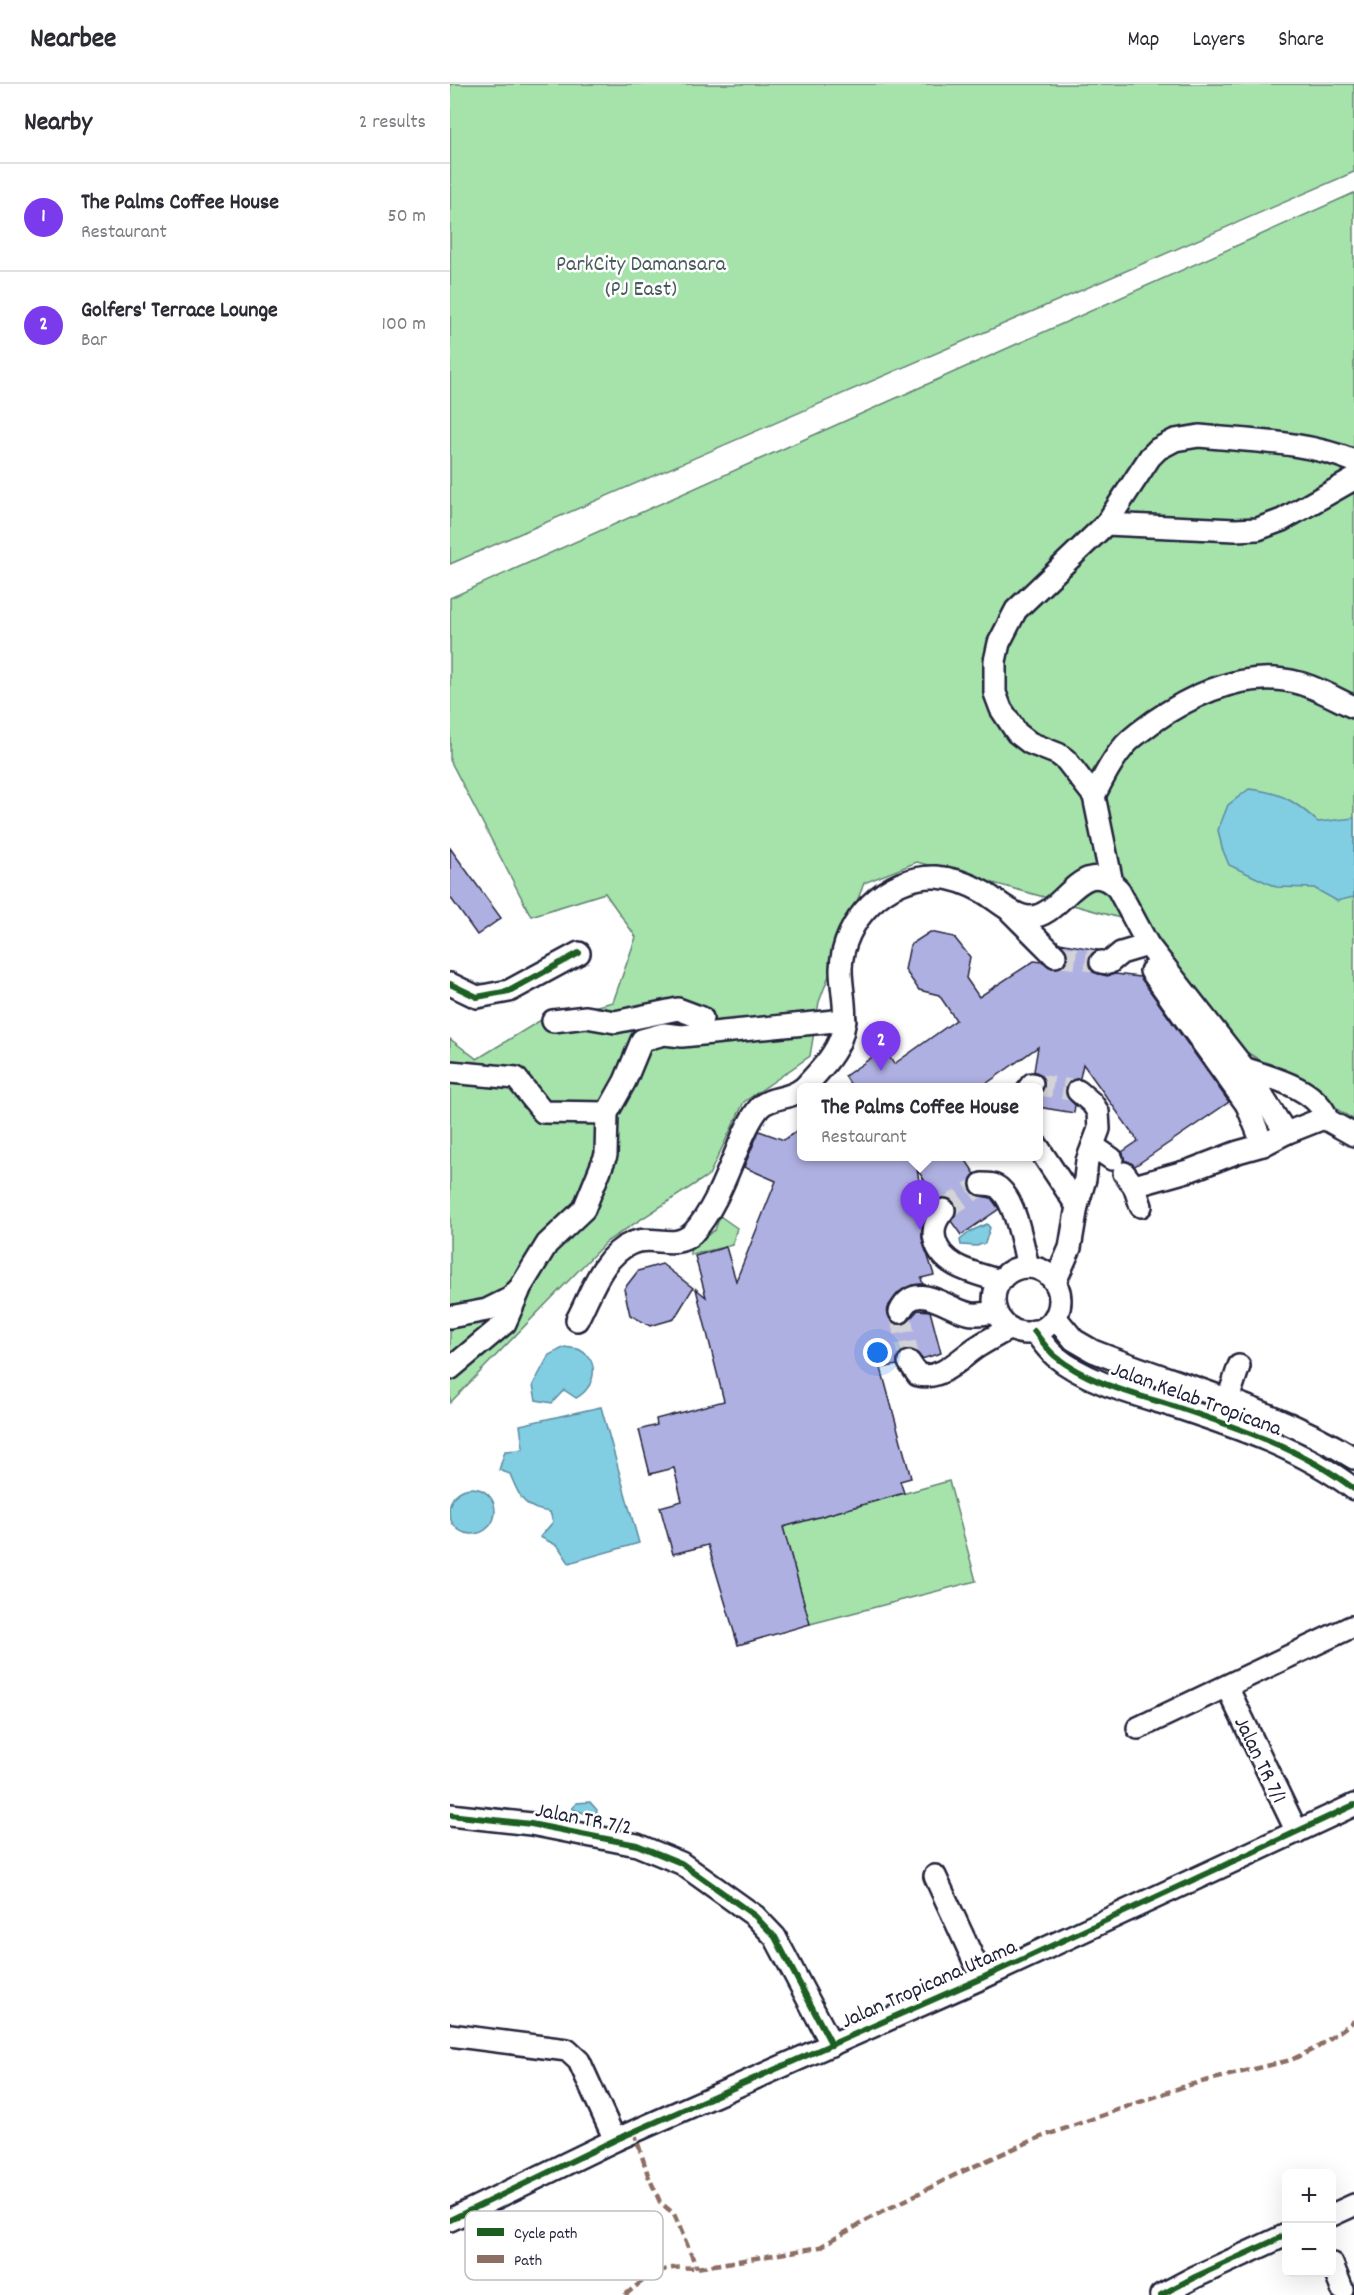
<!DOCTYPE html>
<meta charset="utf-8">
<style>
body{margin:0;font-family:Dekko,sans-serif;background:#f7f7f7;color:#2b2b33}
.controls{position:absolute;right:18px;bottom:18px;display:grid;overflow:hidden;border-radius:9px;box-shadow:0 6px 24px #0002}
.controls button{width:54px;height:54px;display:grid;place-items:center;padding:0;border:0;border-bottom:2px solid #e1e1e2;background:#fff;color:#2b2b33;font:30px sans-serif}
.you{position:absolute;left:428px;top:1269px;width:21px;height:21px;margin:-15px;border:4px solid #fff;border-radius:50%;background:#1a73e8;box-shadow:0 0 0 9px #1a73e833}
.badge{display:grid;place-items:center;width:39px;height:39px;border-radius:50%;background:#7c3aed;color:#fff;font-size:20px;font-weight:700}
.pin{position:absolute;translate:-50% -50px;filter:drop-shadow(0 2px 3px #0008)}
.pin::after{content:'';position:absolute;top:32px;width:21px;height:18px;background:inherit;clip-path:polygon(0 0,100% 0,50% 100%)}
.popup{position:absolute;left:347px;top:999px;width:246px;height:78px;box-sizing:border-box;display:grid;place-content:center;border-radius:9px;background:#fff;filter:drop-shadow(0 2px 4px #0005);font-size:20px;white-space:nowrap;color:#7c7c81}
.popup b{font-size:22px;color:#2b2b33}
.popup::after{content:'';position:absolute;left:50%;top:100%;margin-left:-12px;border:12px solid transparent;border-top-color:#fff}
.list{margin:0;padding:0;list-style:none}
h2{display:flex;justify-content:space-between;align-items:center;height:78px;margin:0;padding:0 24px;font-size:26px}
h2 small{font-size:20px;font-weight:400;color:#7c7c81}
.list li{display:grid;grid-template-columns:39px 1fr auto;gap:18px;align-items:center;box-sizing:border-box;height:108px;padding:0 24px;border-top:2px solid #e1e1e2}
.list b{display:block;font-size:22px;white-space:nowrap}
.list p{margin:0;font-size:20px;white-space:nowrap;color:#7c7c81}
.list em{font-size:20px;font-style:normal;color:#7c7c81}
.map{position:relative;flex:none;width:904px;height:2211px;overflow:hidden}
header{display:flex;align-items:center;gap:36px;box-sizing:border-box;height:84px;padding:0 30px;background:#fff;border-bottom:2px solid #e1e1e2}
header strong{font-size:28px}
nav{display:flex;gap:33px;margin-inline-start:auto;font-size:21px}
main{display:flex}
aside{flex:1;background:#fff}
.map>svg:first-child{display:block}
.green{fill:#a5e3ab;stroke:#648273;stroke-width:1.5}
.water{fill:#81cde1;stroke:#5b899f;stroke-width:1.5}
.building{fill:#afb0e2;stroke:#22223b;stroke-width:1.5}
.lines{fill:none;stroke-linecap:round;stroke-linejoin:round}
.minor-tunnel{stroke:#d3d3d8;stroke-width:21;stroke-dasharray:21 10;stroke-linecap:butt}
.minor-casing{stroke:#22223b;stroke-width:26}
.minor{stroke:#fff;stroke-width:21}
.quiet{stroke:#8d6e63;stroke-width:4.5;stroke-dasharray:9 4.5;stroke-linecap:butt}
.cycleway-casing{stroke:#fff;stroke-width:10}
.cycleway{stroke:#1b5e20;stroke-width:6}
.labels{text-anchor:middle;stroke-width:5;stroke-linejoin:round;paint-order:stroke}
.park-label{font-size:22px;fill:#495c5d;stroke:#fff}
.street-label{font-size:22px;fill:#22223b;stroke:#fff}
.key{fill:#fff;stroke:#bdbdc4;stroke-width:1.5}
.key-label{font-size:16px;fill:#22223b}
</style>
<header>
<strong>Nearbee</strong>
<nav><a>Map</a><a>Layers</a><a>Share</a></nav>
</header>
<main>
<aside>
<h2>Nearby<small>2 results</small></h2>
<ul class="list">
<li><span class="badge">1</span><div><b>The Palms Coffee House</b><p>Restaurant</p></div><em>50 m</em></li>
<li><span class="badge">2</span><div><b>Golfers' Terrace Lounge</b><p>Bar</p></div><em>100 m</em></li>
</ul>
</aside>
<div class="map">
<svg width="904" height="2211" viewBox="0 0 904 2211">
<rect width="100%" height="100%" fill="#fff"/>
<filter id="ink" filterUnits="userSpaceOnUse"><feTurbulence type="fractalNoise" baseFrequency=".0167" numOctaves="2"/><feDisplacementMap in="SourceGraphic" scale="12" xChannelSelector="R" yChannelSelector="G"/><feConvolveMatrix kernelMatrix="1 2 1 2 8 2 1 2 1" color-interpolation-filters="sRGB"/></filter>
<g filter="url(#ink)">
<g class="green">
<polygon points="0,0 904,0 904,88 0,480"/>
<polygon points="904,109 904,1036 792,965 699,842 467,778 414,799 369,918 360,972 294,1018 259,1091 156,1158 0,1319 0,955 27,975 91,936 163,918 186,853 155,809 81,832 0,676 0,514"/>
<polygon points="270,1132 287,1144 282,1161 241,1171 239,1163 265,1146"/>
<polygon points="499,1397 526,1497 360,1540 333,1443"/>
</g>
<g class="water">
<path d="M799,705C831,708 845,717 868,738L904,734V813L887,817L864,804L826,803L779,781L772,764L768,746L778,721Z"/>
<polygon points="537,1140 540,1144 535,1159 527,1162 511,1161 510,1156 521,1147"/>
<path d="M115,1263C119,1264 126,1264 130,1266C152,1278 144,1305 126,1314L114,1306L102,1319L86,1316L83,1301L99,1271Z"/>
<path d="M151,1323L189,1459L119,1479L108,1462L90,1453L103,1438L100,1428C73,1425 69,1412 60,1390L49,1386L55,1367L69,1366L73,1364L70,1341Z"/>
<circle cx="22" cy="1427" r="23"/>
<polygon points="140,1718 147,1726 146,1733 122,1725 126,1719"/>
</g>
<g class="building">
<polygon points="0,764 51,834 27,851 0,813"/>
<polygon points="480,848 504,853 520,873 516,894 529,913 584,877 593,878 602,884 614,881 617,876 617,869 610,859 648,866 641,870 638,876 639,882 643,888 657,892 665,890 690,893 779,1018 685,1082 675,1077 672,1068 688,1057 633,980 630,994 619,998 615,1005 616,1012 625,1021 624,1029 588,1023 588,1012 595,1001 590,990 584,987 588,963 530,1004 403,1004 395,992 434,965 444,980 506,936 489,911 469,906 455,886 460,861"/>
<polygon points="351,1044 351,1072 513,1072 525,1090 519,1099 521,1107 526,1111 541,1114 549,1125 511,1151 501,1137 506,1129 506,1121 497,1114 487,1116 467,1085 475,1131 472,1142 472,1154 484,1191 471,1194 473,1200 462,1201 449,1208 439,1221 437,1228 443,1238 450,1241 456,1239 468,1226 480,1227 491,1269 472,1275 465,1267 457,1265 448,1272 447,1281 431,1284 461,1394 450,1397 454,1409 333,1443 360,1540 288,1561 258,1461 223,1470 210,1423 232,1417 224,1384 200,1390 189,1346 207,1341 206,1335 274,1317 246,1205 256,1213 245,1172 276,1163 286,1197 326,1097 294,1083 309,1047 334,1056"/>
<polygon points="212,1180 243,1204 224,1235 200,1242 180,1231 174,1205 188,1187"/>
</g>
<g class="lines">
<g class="minor-tunnel">
<polyline points="605,872 651,878"/>
<polyline points="582,1000 628,1007"/>
<polyline points="494,1126 532,1100"/>
<polyline points="450,1228 459,1278"/>
</g>
<g class="minor-casing">
<g id="minor">
<polyline points="656,440 785,446 808,445 832,436 904,395"/>
<path d="M644,712C653,694 662,676 675,661C683,652 694,645 703,638C745,609 798,585 849,599C868,604 886,615 904,623"/>
<path d="M662,799L644,712L616,676L608,670L580,659L567,649L551,625L545,609V577L549,559L566,526L656,440L700,373L708,365L725,356L749,352C800,357 856,357 904,377"/>
<polyline points="561,828 605,872"/>
<polyline points="651,878 659,879 671,869 698,861"/>
<polyline points="701,887 797,1021 812,1010"/>
<polyline points="0,900 27,913 59,907 129,869"/>
<polyline points="103,937 136,933 165,938 228,925 252,934"/>
<path d="M794,984C821,994 860,1002 875,1029L874,1034"/>
<polyline points="0,988 66,994 93,1028 157,1029"/>
<path d="M354,1004C367,989 385,972 391,953C399,931 391,907 391,885C392,837 437,791 486,793C502,794 519,800 533,808C547,816 564,833 580,833C613,833 632,767 668,805L698,861L794,984L836,1049"/>
<polyline points="579,1004 582,1000"/>
<polyline points="797,1021 813,1061"/>
<polyline points="874,1034 904,1051"/>
<polyline points="643,1062 662,1075"/>
<polyline points="588,1063 627,1122"/>
<polyline points="674,1089 684,1102 691,1122"/>
<path d="M532,1100C539,1100 545,1100 550,1105C566,1119 573,1162 578,1183"/>
<polyline points="684,1102 741,1086 788,1068 813,1061 836,1049 874,1034"/>
<path d="M494,1126C486,1135 482,1144 485,1156C492,1184 526,1189 550,1197"/>
<circle cx="577" cy="1216" r="33"/>
<polyline points="605,1198 620,1164 627,1122 635,1095 637,1077 649,1045 648,1028 642,1019 628,1007"/>
<path d="M450,1228C465,1195 496,1224 517,1229C527,1232 537,1229 546,1228"/>
<polyline points="0,1233 37,1226 59,1215 70,1204 97,1160 134,1125 156,1071 157,1029 175,997 192,956 214,950 232,952 395,936"/>
<path d="M605,1233L624,1256L643,1267C731,1302 823,1324 904,1374"/>
<path d="M127,1236C141,1210 152,1171 182,1159C203,1150 225,1167 243,1149C265,1125 277,1089 290,1059C295,1047 301,1033 310,1023C321,1012 339,1016 352,1005"/>
<path d="M584,1247C591,1256 597,1265 605,1272C637,1299 688,1311 726,1323C789,1344 852,1365 904,1405"/>
<path d="M459,1278L468,1291C492,1296 509,1275 527,1263C538,1256 549,1250 560,1244"/>
<polyline points="0,1285 55,1239 69,1207"/>
<polyline points="774,1327 789,1282"/>
<polyline points="777,1603 847,1748"/>
<polyline points="688,1644 901,1543"/>
<polyline points="0,1731 81,1740 187,1761 231,1779 305,1832 325,1853 382,1961"/>
<polyline points="485,1792 532,1894"/>
<polyline points="0,1951 117,1966 129,1977 165,2056"/>
<polyline points="882,2131 904,2121"/>
<polyline points="0,2136 165,2056 532,1894 904,1721"/>
<polyline points="882,2180 892,2205"/>
<polyline points="711,2211 745,2193 836,2151"/>
</g>
</g>
<use href="#minor" class="minor"/>
<g class="quiet">
<polyline points="184,2047 198,2091 210,2118 224,2130 247,2184"/>
<path d="M175,2211C202,2189 211,2181 247,2184L370,2163L424,2132L509,2089L583,2056L735,2002L841,1976L868,1963L904,1937"/>
</g>
<g class="cycleway-casing">
<g id="cycleway">
<polyline points="0,900 27,913 59,907 129,869"/>
<path d="M584,1247C591,1256 597,1265 605,1272C637,1299 688,1311 726,1323C789,1344 852,1365 904,1405"/>
<polyline points="0,1731 81,1740 187,1761 231,1779 305,1832 325,1853 382,1961"/>
<polyline points="0,2136 165,2056 532,1894 904,1721"/>
<polyline points="711,2211 745,2193 836,2151"/>
</g>
</g>
<use href="#cycleway" class="cycleway"/>
</g>
</g>
<g class="labels">
<g class="park-label">
<text x="191" y="186">ParkCity Damansara<tspan x="191" dy="25">(PJ East)</tspan></text>
</g>
<g class="street-label">
<text transform="translate(747 1313) rotate(20)" y="8">Jalan Kelab Tropicana</text>
<text transform="translate(812 1675) rotate(64)" y="8">Jalan TR 7/1</text>
<text transform="translate(134 1733) rotate(11)" y="8">Jalan TR 7/2</text>
<text transform="translate(478 1898) rotate(-24)" y="8">Jalan Tropicana Utama</text>
</g>
</g>
<rect x="15" y="2127" width="198" height="69" rx="9" class="key"/>
<rect x="27" y="2144" width="27" height="8" fill="#1b5e20"/>
<rect x="27" y="2171" width="27" height="8" fill="#8d6e63"/>
<g class="key-label">
<text x="64" y="2154">Cycle path</text>
<text x="64" y="2181">Path</text>
</g>
</svg>
<div class="controls">
<button>+</button>
<button>−</button>
</div>
<div class="you"></div>
<div class="pin badge" style="left:470px;top:1146px">1</div>
<div class="popup"><b>The Palms Coffee House</b>Restaurant</div>
<div class="pin badge" style="left:431px;top:987px">2</div>
</div>
</main>
